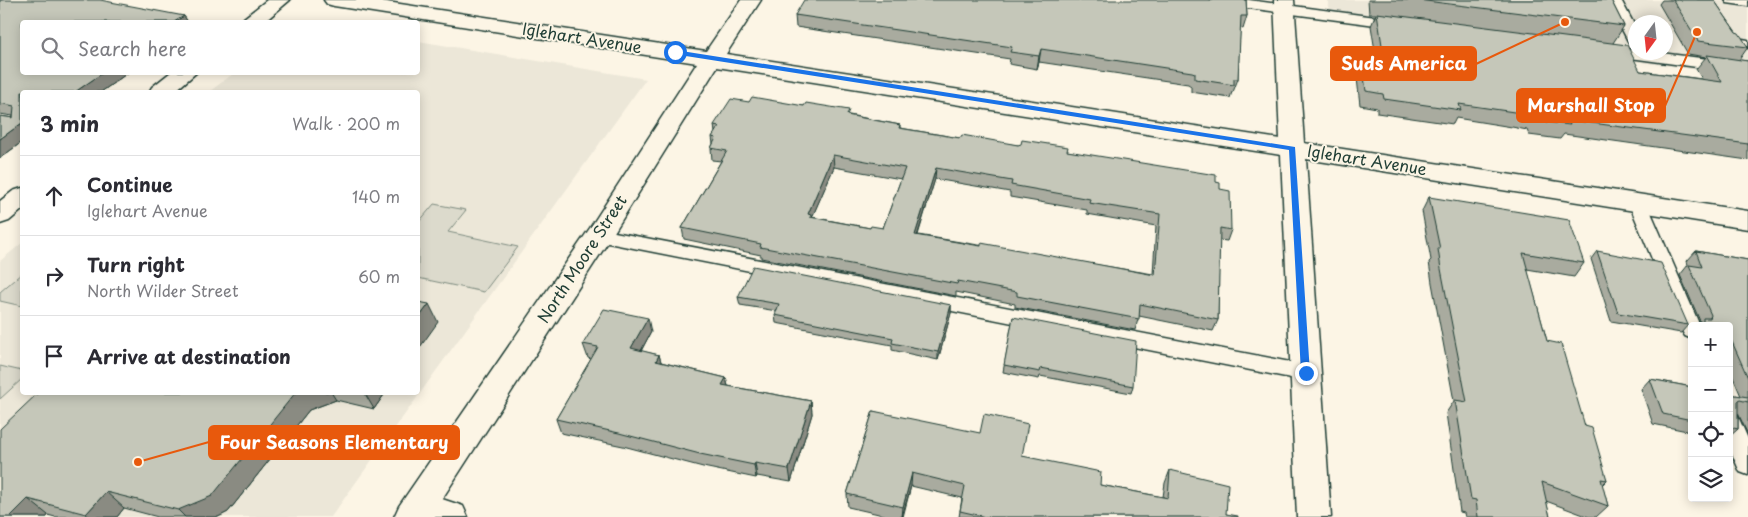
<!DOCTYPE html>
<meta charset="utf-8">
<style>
body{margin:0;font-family:"Playpen Sans",sans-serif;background:#f2f2f3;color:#2b2b33}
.controls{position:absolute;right:15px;bottom:15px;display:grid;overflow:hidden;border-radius:5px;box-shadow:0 2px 12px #0003}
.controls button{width:45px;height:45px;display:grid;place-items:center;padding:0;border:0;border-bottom:1px solid #e1e1e2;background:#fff;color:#2b2b33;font:25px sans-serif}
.compass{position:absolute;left:1628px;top:15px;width:45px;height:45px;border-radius:50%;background:#fff;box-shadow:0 2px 12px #0003;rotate:195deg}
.stop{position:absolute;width:15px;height:15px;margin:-11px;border:4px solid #1a73e8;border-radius:50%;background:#fff}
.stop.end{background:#1a73e8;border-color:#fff;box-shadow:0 1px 5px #0008}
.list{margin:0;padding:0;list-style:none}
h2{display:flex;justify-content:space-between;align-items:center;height:65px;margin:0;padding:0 20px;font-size:21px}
h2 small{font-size:16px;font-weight:400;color:#7c7c81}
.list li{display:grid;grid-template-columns:32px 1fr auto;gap:15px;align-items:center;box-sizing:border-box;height:80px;padding:0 20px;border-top:1px solid #e1e1e2}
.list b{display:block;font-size:19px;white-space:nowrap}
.list p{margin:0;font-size:16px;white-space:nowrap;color:#7c7c81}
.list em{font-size:16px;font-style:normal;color:#7c7c81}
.icon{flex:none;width:28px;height:28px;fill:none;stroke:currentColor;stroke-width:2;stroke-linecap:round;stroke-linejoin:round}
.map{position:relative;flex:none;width:1748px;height:517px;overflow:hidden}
.search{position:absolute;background:#fff;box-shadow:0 2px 12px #0003;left:20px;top:20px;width:400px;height:55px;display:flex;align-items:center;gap:12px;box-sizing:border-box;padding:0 18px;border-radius:5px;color:#7c7c81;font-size:19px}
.panel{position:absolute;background:#fff;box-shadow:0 2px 12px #0003;left:20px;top:90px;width:400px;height:305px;border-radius:5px}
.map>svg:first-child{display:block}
.built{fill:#ece7d8;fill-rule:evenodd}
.green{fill:#dcdacc;stroke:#7e8c80}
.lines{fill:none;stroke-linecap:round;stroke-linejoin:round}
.service-casing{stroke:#1f3d34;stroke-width:3}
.minor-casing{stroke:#1f3d34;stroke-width:3}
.tertiary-casing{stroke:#1f3d34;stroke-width:3}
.service{fill:#fcf5e5;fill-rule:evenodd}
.minor{fill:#fcf5e5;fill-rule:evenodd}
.tertiary{fill:#fcf5e5;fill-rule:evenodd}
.wall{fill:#a9ab9f;stroke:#1f3d34;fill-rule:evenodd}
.shaded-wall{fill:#8a8b82;stroke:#1f3d34}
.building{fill:#c5c7b9;stroke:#1f3d34;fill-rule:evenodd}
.route{fill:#1a73e8}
.labels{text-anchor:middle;stroke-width:4;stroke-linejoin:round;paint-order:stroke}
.street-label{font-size:16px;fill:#1f3d34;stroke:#fcf5e5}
.leader{fill:none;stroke:#e8590c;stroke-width:2}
.callout-dot{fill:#e8590c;stroke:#fcf5e5;stroke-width:2}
.callout{fill:#e8590c;stroke:#e8590c;stroke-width:2}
.callout-label{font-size:18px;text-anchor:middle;font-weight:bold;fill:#fff}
</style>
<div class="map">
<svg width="1748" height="517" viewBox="0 0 1748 517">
<rect width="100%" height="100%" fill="#fcf5e5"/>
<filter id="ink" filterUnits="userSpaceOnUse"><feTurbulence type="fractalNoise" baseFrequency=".02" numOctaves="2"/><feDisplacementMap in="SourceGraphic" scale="10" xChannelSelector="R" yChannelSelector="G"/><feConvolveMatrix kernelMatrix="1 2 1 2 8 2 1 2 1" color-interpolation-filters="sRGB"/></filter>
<g filter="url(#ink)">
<g class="built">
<path d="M1328,0H1748V77L1331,18ZM1636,22H1666V52H1636Z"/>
<polygon points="418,41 646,79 331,517 0,517 0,261 22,243 22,392 418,392 418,92 209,92 234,73 418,72"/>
</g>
<g class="green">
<polygon points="434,204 466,210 448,232 518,247 484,292 418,278 418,223"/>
<polygon points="22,273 22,306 0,301 0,292"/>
<polygon points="0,366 22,371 22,379 0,399"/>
</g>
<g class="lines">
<g class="service-casing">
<g id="service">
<polygon points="1211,0 1249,0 1398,20 1403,21 1405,24 1403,27 1398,28 1218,4"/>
<polygon points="1607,0 1621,0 1636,28 1636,45 1630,44 1628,41"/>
<polygon points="1698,0 1712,0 1737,38 1748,40 1748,48 1727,44"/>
<polygon points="1725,0 1748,0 1748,6 1727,3"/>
<polygon points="1606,47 1636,50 1636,52 1653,52 1748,64 1748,74 1601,54 1599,51 1601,48"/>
<polygon points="1637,195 1643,197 1646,201 1700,326 1692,326 1692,339 1685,336 1682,331 1628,201 1631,197"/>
<polygon points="599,229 1306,365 1313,367 1316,373 1313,379 1306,381 593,240 590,235 593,230"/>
<polygon points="1729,411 1737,414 1748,439 1748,475 1740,472 1729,447"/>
</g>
</g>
<g class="minor-casing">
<polygon id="minor" points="324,0 374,0 706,51 741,0 761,0 726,54 1280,139 1274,0 1294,0 1304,143 1748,211 1748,229 1306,159 1331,517 1297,517 1281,155 717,67 608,242 442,499 463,506 468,517 394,517 399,506 590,228 697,63 334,6 327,4"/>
</g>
<g class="tertiary-casing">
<g id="tertiary">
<polygon points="267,0 290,0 264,22 241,22 244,18"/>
<polygon points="171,72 197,72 174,92 149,92 152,87"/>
<polygon points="22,188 22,210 9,221 0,224 0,201 13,191"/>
</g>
</g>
<use href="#service" class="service"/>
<use href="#minor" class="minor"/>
<use href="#tertiary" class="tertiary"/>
</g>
<g class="wall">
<polygon points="0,0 184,16 188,22 22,22 22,72 129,72 101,92 22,92 22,142 0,158 0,116 13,118 13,116 0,114"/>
<polygon points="1246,0 1247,16 1243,29 1240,28 1238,79 1233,92 1232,92 1230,98 1191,92 1191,86 1188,84 1039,62 1037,69 1009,64 1010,59 796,27 795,15"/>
<polygon points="1368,0 1611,0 1624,26 1613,43 1640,71 1702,79 1696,69 1706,57 1688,54 1659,4 1662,0 1714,0 1736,32 1748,47 1739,60 1748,61 1748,160 1564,134 1560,139 1529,135 1527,130 1512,127 1456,118 1453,124 1377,113 1377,108 1360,105 1356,69 1361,55 1376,57 1371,26 1376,14 1369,14"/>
<path d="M749,102L804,106L900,125V128L960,138L1067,151L1216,182L1220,189L1231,230L1227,241L1219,240L1218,320L1213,331L1139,316L1135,330L1015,307V304L956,292V296L761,258V255L684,239L682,228L721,161L712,160L711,148L713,144L712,137L715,133L714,125ZM834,167L901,179L883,228H870L812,217ZM935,179L1010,192V197L1087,210V214L1156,226L1153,274L918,235Z"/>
<polygon points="1429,197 1584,263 1574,277 1527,269 1547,341 1585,426 1607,480 1602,485 1608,506 1596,517 1589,517 1546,501 1550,517 1465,517 1464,513 1460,512 1446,413 1454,401 1432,283 1429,262 1431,260 1422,211"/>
<polygon points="1597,251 1688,325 1681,333 1611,321 1591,259"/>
<polygon points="1696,251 1748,260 1748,435 1738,413 1738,429 1729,437 1729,394 1741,396 1729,368 1729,326 1696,326 1700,321 1680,275 1688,265 1687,261"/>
<polygon points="738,297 951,305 951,313 938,360 892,350 892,345 776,323 775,315 777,311 740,305"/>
<polygon points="1013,317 1133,386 1131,393 1040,376 1039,379 1003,372"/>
<polygon points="651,332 641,351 659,355 661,362 726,378 728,386 811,401 812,414 791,482 757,476 756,478 703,467 623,446 561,433 556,419 591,359 588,358 583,344"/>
<polygon points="1650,379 1692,387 1692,432 1653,424 1641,389"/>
<polygon points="39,392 386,392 374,409 336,400 309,410 228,512 218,517 158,517 124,508 117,517 55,517 48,515 47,517 0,517"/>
<polygon points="873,411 1022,456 1100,485 1163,497 1165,483 1170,470 1226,514 1238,517 959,517 962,498 911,486 903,517 892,517 848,507 847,494"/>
</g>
<g class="shaded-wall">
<polygon points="184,16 188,22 174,22"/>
<polygon points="1041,49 1039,62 1037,69 1039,56"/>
<polygon points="104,72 129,72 101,92 75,92"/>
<polygon points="22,123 22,142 0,158 0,139"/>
<polygon points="833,155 834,167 811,220 808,214"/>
<polygon points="936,168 935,179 914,246 915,235"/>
<polygon points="429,304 438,322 418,350 418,319"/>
<polygon points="951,305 951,313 938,360 938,352"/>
<polygon points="648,318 651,332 635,362 631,348"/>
<polygon points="659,355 663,368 656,361"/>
<polygon points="726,378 729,391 722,385"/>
<polygon points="296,392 331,392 336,400 309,410 228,512 218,517 185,517 178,510"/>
<polygon points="364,392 386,392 374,409"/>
<polygon points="811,401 812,414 791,482 789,469"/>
<polygon points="755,463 757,476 756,478 754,465"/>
<polygon points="912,473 911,486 902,517 903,507"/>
<polygon points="106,492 124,508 117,517 90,517 86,514"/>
<polygon points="28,499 48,515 47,517 10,517"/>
</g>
<g class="building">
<polygon points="0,0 100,0 184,16 174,22 22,22 22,72 104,72 75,92 22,92 22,123 0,139 0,116 13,118 14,106 0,103"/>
<polygon points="804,0 1246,0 1247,16 1241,16 1238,79 1234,79 1234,85 1195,79 1195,73 1192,72 1041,49 1039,56 1010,52 1012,47 795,15"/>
<polygon points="1418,0 1611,0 1624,26"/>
<polygon points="1673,0 1714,0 1736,32 1739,33 1748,47 1698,41"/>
<polygon points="1377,13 1627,45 1640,71 1722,82 1707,55 1748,61 1748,144 1570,120 1568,120 1570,125 1538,121 1536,116 1521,113 1459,104 1461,110 1384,99 1383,94 1366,91 1361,55 1384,58"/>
<path d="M752,97L804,106L806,103L849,110L847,115L900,125L899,128L960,138L962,135L1018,145L1021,144L1022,140L1068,147L1067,151L1216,175V182L1220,183V189L1230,191L1231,230L1220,228L1218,320L1140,304L1139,319L1017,296V292L958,281L957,284L760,247L761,244L682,228L727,151L711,148L716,138L712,137L719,126L714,125L731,99L749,102ZM833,155L905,168L883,228L871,226L870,228L810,217L811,215L808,214ZM936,168L1012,181L1011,185L1090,199L1089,203L1160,214L1155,275L981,243V246L915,235Z"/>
<polygon points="1429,197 1569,220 1584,263 1523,253 1547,341 1561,344 1585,426 1592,428 1607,480 1601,479 1608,506 1542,482 1550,517 1478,517 1476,500 1471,499 1455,400 1467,402 1441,269 1438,249 1440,249"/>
<polygon points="1597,251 1661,263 1688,325 1618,313"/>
<polygon points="1696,251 1748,260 1748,378 1729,335 1729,326 1703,325 1703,318 1710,318 1711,315 1689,265 1702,267"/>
<polygon points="753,266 951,305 938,352 892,343 893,338 775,315 779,304 738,297"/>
<polygon points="418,302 429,304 418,319"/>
<polygon points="604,309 648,318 631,348 659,355 656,361 726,378 722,385 811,401 789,469 755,463 754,465 700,454 619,433 556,419 598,347 583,344"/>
<polygon points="1013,317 1136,341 1133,386 1041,368 1040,372 1004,365"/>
<polygon points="1650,379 1692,387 1692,420 1663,414"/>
<polygon points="39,392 296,392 212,496 178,510 106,492 86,514 28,499 10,517 0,517 0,429"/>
<polygon points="1729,394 1748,397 1748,402 1740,400 1738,401 1738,429 1729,427"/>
<polygon points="873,411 980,433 984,414 1028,424 1022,456 1101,472 1100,485 1168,498 1170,470 1228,484 1226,514 1238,516 1238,517 986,517 960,511 965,486 912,473 903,507 847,494"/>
</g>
</g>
<polygon class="route" points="675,50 1295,147 1310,373 1306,377 1301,373 1289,150 673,54 672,52"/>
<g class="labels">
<g class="street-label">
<text transform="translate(582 38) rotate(9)" y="6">Iglehart Avenue</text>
<text transform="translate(1367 160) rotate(9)" y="6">Iglehart Avenue</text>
<text transform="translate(582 259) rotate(-57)" y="6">North Moore Street</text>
</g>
</g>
<path class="leader" d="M1565 22L1476 64M1697 32L1665 106M138 462L209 442"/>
<g class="callout-dot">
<circle cx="1565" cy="22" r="5"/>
<circle cx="1697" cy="32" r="5"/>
<circle cx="138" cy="462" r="5"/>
</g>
<g class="callout">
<rect x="1331" y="47" width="145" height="33" rx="5"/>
<rect x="1517" y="89" width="148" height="33" rx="5"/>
<rect x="209" y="426" width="250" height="33" rx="5"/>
</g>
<g class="callout-label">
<text x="1404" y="70">Suds America</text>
<text x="1591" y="112">Marshall Stop</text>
<text x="334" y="449">Four Seasons Elementary</text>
</g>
</svg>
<div class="controls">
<button>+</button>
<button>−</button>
<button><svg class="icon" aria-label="locate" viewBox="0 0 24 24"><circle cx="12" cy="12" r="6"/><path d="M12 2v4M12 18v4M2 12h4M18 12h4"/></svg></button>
<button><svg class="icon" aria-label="layers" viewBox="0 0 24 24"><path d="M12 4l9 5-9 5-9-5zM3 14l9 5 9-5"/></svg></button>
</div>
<svg class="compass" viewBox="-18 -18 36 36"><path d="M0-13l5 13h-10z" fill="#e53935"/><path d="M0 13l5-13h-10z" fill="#7c7c81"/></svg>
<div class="stop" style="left:675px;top:52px"></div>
<div class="stop end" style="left:1306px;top:373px"></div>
<div class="search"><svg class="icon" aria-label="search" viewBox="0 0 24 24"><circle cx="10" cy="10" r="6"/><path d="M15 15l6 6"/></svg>Search here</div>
<section class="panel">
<h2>3 min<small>Walk · 200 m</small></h2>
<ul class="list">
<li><svg class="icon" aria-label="ahead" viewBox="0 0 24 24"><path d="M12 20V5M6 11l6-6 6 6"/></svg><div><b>Continue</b><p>Iglehart Avenue</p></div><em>140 m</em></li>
<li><svg class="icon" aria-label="right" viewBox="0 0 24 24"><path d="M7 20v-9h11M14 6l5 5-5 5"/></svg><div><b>Turn right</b><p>North Wilder Street</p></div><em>60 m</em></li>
<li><svg class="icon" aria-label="arrive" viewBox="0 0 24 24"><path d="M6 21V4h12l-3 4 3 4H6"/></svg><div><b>Arrive at destination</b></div></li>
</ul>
</section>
</div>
